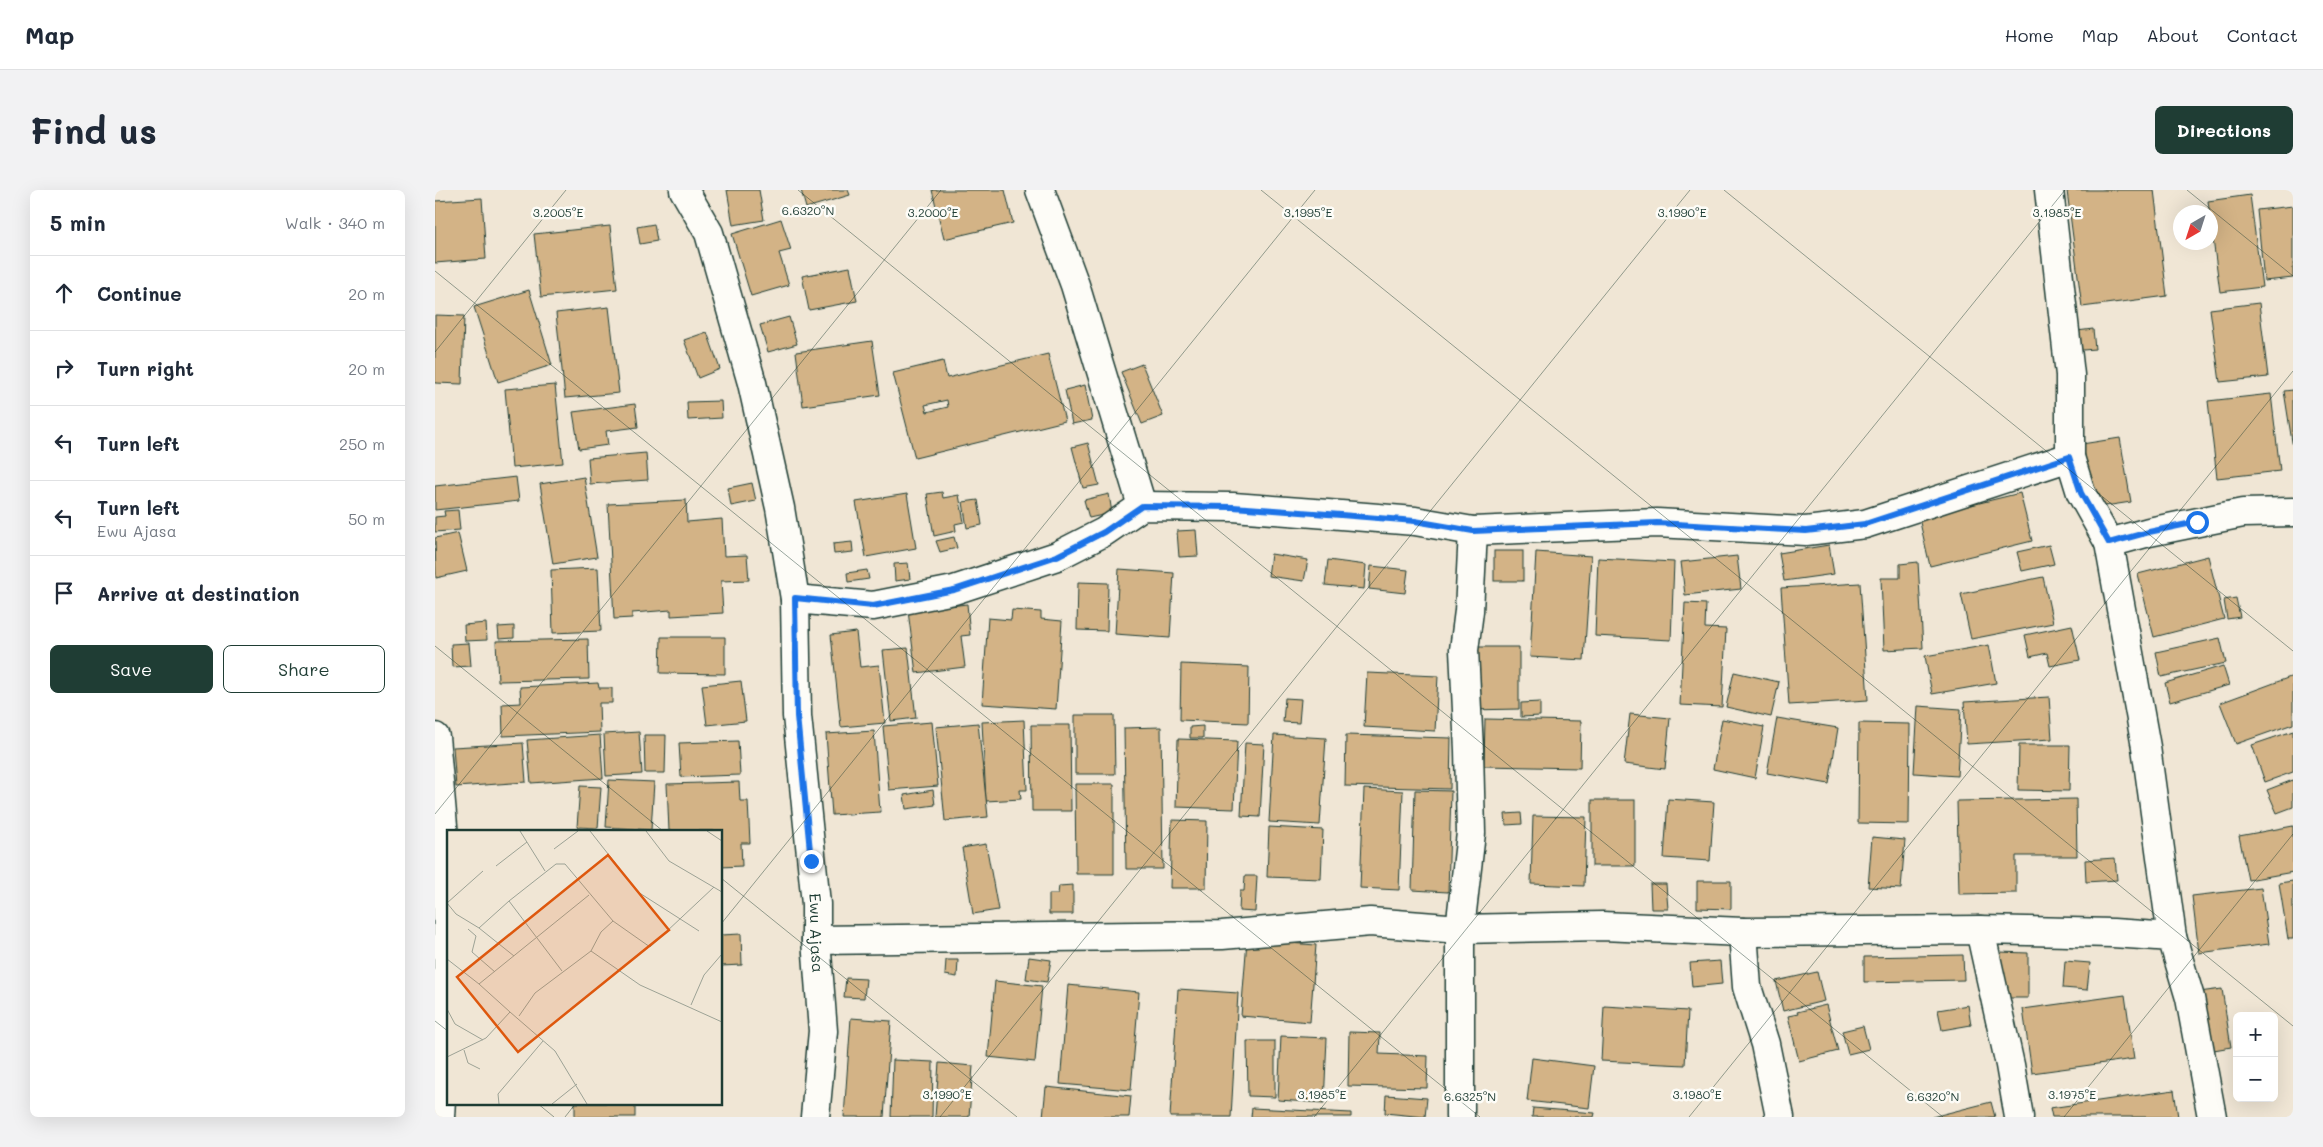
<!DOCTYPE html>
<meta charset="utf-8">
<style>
body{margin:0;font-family:Mali,sans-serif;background:#f2f2f3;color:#1f2937}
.controls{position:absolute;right:15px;bottom:15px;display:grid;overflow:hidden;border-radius:8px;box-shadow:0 5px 20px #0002}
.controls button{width:45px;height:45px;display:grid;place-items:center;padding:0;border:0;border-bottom:1px solid #e0e1e3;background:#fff;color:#1f2937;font:25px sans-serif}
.compass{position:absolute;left:1738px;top:15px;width:45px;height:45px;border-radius:50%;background:#fff;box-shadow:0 5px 20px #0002;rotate:219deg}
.stop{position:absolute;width:15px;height:15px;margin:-11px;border:4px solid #1a73e8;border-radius:50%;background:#fff}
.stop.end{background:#1a73e8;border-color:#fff;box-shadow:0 1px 5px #0008}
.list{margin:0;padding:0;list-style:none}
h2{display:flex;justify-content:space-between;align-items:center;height:65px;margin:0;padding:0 20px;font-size:21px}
h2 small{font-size:16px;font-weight:400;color:#747a83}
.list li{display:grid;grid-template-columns:32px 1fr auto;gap:15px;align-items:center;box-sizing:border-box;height:75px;padding:0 20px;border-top:1px solid #e0e1e3}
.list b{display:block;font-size:19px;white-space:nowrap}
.list p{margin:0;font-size:16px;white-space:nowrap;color:#747a83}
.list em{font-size:16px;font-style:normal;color:#747a83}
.actions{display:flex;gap:10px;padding:15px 20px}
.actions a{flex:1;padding:11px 0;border:1px solid #1f3d34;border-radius:8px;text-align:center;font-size:18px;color:#1f3d34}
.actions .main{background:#1f3d34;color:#fff}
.icon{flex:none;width:28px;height:28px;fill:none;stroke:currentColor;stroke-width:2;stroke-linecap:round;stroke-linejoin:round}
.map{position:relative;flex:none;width:1858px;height:927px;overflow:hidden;border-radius:8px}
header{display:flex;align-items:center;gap:30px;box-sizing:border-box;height:70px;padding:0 25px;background:#fff;border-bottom:1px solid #e0e1e3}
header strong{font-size:24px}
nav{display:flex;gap:28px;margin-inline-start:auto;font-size:18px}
.intro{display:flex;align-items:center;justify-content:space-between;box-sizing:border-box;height:120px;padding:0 30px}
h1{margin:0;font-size:35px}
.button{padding:12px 22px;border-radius:8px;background:#1f3d34;color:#fff;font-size:18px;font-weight:700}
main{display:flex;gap:30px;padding:0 30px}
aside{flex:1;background:#fff;border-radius:8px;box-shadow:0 5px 20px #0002}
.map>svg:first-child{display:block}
.building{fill:#d3b386;stroke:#1f3d34;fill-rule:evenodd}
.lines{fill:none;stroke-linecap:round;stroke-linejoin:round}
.minor-casing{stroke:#1f3d34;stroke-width:31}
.minor{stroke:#fdfcf7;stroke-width:28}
.route{stroke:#1a73e8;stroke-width:6}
.ticks{fill:none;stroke:#1f3d34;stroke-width:1;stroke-opacity:0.45}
.labels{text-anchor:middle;stroke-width:5;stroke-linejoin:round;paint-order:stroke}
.street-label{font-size:16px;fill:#1f3d34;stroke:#fdfcf7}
.inset-road{fill:none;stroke:#9ca295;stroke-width:1}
.view{fill:#de580e;fill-opacity:0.15;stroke:#de580e;stroke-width:2.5}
.inset-edge{fill:none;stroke:#1f3d34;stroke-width:2.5}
.ticks-label{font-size:12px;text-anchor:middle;fill:#1f3d34;stroke:#fdfcf7;stroke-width:5;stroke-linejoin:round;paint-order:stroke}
</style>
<header>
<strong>Map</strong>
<nav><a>Home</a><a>Map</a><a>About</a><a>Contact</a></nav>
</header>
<div class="intro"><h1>Find us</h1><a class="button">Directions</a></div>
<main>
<aside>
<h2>5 min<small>Walk · 340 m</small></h2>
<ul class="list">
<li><svg class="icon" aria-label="ahead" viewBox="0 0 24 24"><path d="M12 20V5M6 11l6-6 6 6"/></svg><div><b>Continue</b></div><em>20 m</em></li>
<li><svg class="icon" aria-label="right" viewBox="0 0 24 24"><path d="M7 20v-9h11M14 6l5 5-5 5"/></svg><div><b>Turn right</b></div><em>20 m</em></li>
<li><svg class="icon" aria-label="left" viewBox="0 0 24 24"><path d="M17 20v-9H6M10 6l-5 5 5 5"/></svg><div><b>Turn left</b></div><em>250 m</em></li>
<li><svg class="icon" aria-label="left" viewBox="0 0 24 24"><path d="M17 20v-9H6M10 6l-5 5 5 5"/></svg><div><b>Turn left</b><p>Ewu Ajasa</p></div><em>50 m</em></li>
<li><svg class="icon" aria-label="arrive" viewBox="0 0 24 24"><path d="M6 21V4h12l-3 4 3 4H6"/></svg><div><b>Arrive at destination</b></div></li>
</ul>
<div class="actions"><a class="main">Save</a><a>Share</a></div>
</aside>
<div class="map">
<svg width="1858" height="927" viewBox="0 0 1858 927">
<rect width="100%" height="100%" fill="#f0e6d5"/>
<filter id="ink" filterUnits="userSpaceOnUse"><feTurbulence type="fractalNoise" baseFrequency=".02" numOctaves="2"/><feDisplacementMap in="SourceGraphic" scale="10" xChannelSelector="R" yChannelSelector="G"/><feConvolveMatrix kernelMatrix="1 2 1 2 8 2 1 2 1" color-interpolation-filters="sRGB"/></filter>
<g filter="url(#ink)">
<g class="building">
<polygon points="292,0 324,0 329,30 298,35"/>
<polygon points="366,0 413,0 415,5 371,18"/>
<polygon points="497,0 570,0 578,33 509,49"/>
<polygon points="1640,0 1719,0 1732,106 1647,117 1632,1"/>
<polygon points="1815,5 1827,97 1785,102 1773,11"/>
<polygon points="47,8 51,69 0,73 0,11"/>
<polygon points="1858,16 1858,88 1829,91 1822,20"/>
<polygon points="346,29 356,60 344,63 354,95 316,106 297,44"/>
<polygon points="219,34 222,51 205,54 202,37"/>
<polygon points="175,36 182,99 106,107 99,44"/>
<polygon points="415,77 422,111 374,120 367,86"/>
<polygon points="94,100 117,175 63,192 39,117"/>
<polygon points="1824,113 1833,187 1785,192 1775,119"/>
<polygon points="174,117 184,203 130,208 121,123"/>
<polygon points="0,125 29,126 27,194 0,193"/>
<polygon points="354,127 362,154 333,162 325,135"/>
<polygon points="1658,139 1660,159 1636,161 1634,142"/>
<polygon points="272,142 285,179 263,188 249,150"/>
<polygon points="437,151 445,205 368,216 361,162"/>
<path d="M613,164L630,231L480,268L458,183L508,171L512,188ZM512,210L513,217L492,222L490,215Z"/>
<polygon points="707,174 728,226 707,234 686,182"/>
<polygon points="120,195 128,273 77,278 70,199"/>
<polygon points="650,195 657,230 637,234 630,200"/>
<polygon points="1858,200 1858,258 1849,201"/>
<polygon points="1836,204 1845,281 1782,288 1773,211"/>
<polygon points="286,211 287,228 253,230 252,212"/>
<polygon points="200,214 203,237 171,241 173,255 144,259 138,222"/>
<polygon points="1685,248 1696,312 1657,318 1647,254"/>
<polygon points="653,253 664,295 648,298 637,257"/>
<polygon points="211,263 213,290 155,294 153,268"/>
<polygon points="81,287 84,311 0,320 0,296"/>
<polygon points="149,287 162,367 118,374 105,294"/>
<polygon points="317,293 321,311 296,316 293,298"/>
<polygon points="507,302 508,308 524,305 529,332 520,334 521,341 499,346 492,304"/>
<polygon points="1585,303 1597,351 1495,376 1484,328"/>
<polygon points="472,304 481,358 431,367 421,312"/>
<polygon points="674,304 677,323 654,328 649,310"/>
<polygon points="251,310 252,332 287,329 289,366 312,365 314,390 286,391 288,423 236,426 236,420 197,423 197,428 179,429 173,314"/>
<polygon points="543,310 547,335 532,338 528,312"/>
<polygon points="23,320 25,340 0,342 0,327 10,326 9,321"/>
<polygon points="761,340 763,366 744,367 742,341"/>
<polygon points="23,343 32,381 1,388 0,348"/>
<polygon points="519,347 522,358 505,362 501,351"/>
<polygon points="417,352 418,362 399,364 398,354"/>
<polygon points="1394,355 1399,384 1349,391 1344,363"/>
<polygon points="1614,355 1619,374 1587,381 1582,362"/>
<rect x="1059" y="361" width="29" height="30"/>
<polygon points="1101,362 1156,366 1149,470 1095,467"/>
<polygon points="836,364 873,370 869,391 833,386"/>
<polygon points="1302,366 1306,399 1250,405 1246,372"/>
<polygon points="1773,366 1789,429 1719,447 1703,384"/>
<polygon points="1163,368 1239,372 1236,450 1160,446"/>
<polygon points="893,370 931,375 929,399 890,395"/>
<polygon points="1483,372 1488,458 1449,460 1446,388 1465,388 1465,374"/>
<polygon points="473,373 475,389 460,391 459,374"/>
<polygon points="936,376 973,380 970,403 934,399"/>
<polygon points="163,378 166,441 118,443 116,380"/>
<polygon points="684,379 739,383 735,448 680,444"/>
<polygon points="432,380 434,389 413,392 412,383"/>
<polygon points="1608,387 1618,433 1536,449 1526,404"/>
<polygon points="643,392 673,393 672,441 642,440"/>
<polygon points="1425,393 1433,510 1354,515 1346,398"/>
<polygon points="1801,408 1805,427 1792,429 1789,410"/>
<polygon points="1250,413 1271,414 1270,438 1291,439 1287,517 1245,515"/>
<polygon points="532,414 535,445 526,446 530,477 481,483 473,421"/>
<polygon points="577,420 606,422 606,429 627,431 621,519 547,514 553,428 576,430"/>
<polygon points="51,433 52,450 30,451 29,435"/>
<polygon points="1637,435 1645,470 1615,476 1612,463 1595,467 1590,445"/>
<polygon points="79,436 79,448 64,449 63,437"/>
<polygon points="421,442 425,477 444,475 450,533 406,537 396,445"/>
<polygon points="226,447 290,447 290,484 225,483"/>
<polygon points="1785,448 1791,473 1726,487 1721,462"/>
<polygon points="153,449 154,489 63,491 61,451"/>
<polygon points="34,453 36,476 17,477 16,454"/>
<polygon points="1554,455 1561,493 1497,504 1490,466"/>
<polygon points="1033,457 1084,457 1084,519 1034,520"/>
<polygon points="473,458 481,528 456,531 448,460"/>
<polygon points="746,474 814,477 813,533 745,530"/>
<polygon points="1788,476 1794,495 1735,512 1730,493"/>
<polygon points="1299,482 1344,492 1336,527 1291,517"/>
<polygon points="932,483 1003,486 1000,541 929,537"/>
<polygon points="1858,486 1858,534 1801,554 1785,513"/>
<polygon points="306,491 311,531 272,535 267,495"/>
<polygon points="163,493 164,498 177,498 177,513 164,513 165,542 68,546 67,514 86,513 85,497"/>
<polygon points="1614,507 1617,549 1532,554 1529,512"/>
<polygon points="850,508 866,509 864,533 848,532"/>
<polygon points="1105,512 1105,526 1086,527 1086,513"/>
<polygon points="1483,516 1526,519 1522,586 1479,583"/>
<polygon points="1195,524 1235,528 1230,579 1189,574"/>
<polygon points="640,525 679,525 680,584 640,584"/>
<polygon points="1342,528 1403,538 1394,594 1332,583"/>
<polygon points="1050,529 1146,531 1145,578 1049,576"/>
<polygon points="1287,529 1329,537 1320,588 1278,579"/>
<polygon points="589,530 592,600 585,600 586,609 551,611 547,532"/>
<polygon points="497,532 503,596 454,600 448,536"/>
<polygon points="543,533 553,627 510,631 501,537"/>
<polygon points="1424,533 1475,534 1474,634 1423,633"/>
<polygon points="596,535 635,535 636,621 597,621"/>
<polygon points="768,536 768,548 755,548 755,537"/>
<polygon points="726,537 728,679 691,679 689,538"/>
<polygon points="439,541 445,622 397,625 391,544"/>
<polygon points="1858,541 1858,582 1830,592 1817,555"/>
<polygon points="204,542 207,584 171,586 169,544"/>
<polygon points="165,545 168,588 96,593 92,550"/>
<polygon points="209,545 231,545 230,583 210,583"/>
<polygon points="839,545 891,548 885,635 834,632"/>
<polygon points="911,545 1016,548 1015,599 910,596"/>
<polygon points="743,549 802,551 799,619 741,617"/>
<polygon points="303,551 305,585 246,587 244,553"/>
<polygon points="88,553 91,592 21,597 18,557"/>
<polygon points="810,553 829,554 825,627 806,626"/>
<polygon points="1584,555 1635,555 1634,601 1583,600"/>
<polygon points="174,590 219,592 216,640 171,637"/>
<polygon points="1858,590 1858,617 1842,623 1832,600"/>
<polygon points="304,592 305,611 313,611 315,653 306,653 307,676 286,677 286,641 234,641 232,594"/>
<polygon points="640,594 679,594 679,684 641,684"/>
<polygon points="145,596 166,597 163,638 142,637"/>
<polygon points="929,599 968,601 964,700 925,698"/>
<polygon points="498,600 500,615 471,619 469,605"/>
<polygon points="980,600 1016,601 1013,702 977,700"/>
<polygon points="1233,609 1279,612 1275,671 1229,668"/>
<polygon points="1641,609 1642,666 1581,666 1581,703 1524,704 1522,611"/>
<rect x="1157" y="610" width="43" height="66"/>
<polygon points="1086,623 1087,634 1071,635 1070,624"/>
<polygon points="1098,626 1151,627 1149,696 1096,694"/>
<polygon points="737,630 772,631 771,698 735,698"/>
<polygon points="1858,636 1858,682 1813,690 1804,646"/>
<polygon points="834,637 888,640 886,689 832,687"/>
<polygon points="1437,647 1470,650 1466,699 1433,697"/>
<polygon points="551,654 563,720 538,724 527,658"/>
<polygon points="1680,668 1682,690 1651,692 1650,670"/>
<polygon points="810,686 822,686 820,722 804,721 805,701 809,701"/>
<polygon points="1262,691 1296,691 1296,719 1262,718"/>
<polygon points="1858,691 1858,749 1853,749 1844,693"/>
<polygon points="1215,694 1231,694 1233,719 1216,719"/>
<polygon points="638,695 638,724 614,724 614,704 623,704 624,696"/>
<polygon points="1826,698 1834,754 1764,763 1757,706"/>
<polygon points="306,744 307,775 286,776 286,745"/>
<polygon points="812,750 881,755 875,832 806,826"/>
<polygon points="1564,762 1593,763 1593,808 1565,808"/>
<polygon points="1528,765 1529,790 1429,792 1429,767"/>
<polygon points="594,767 616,770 612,792 591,789"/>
<polygon points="511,770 523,770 522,787 510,785"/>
<polygon points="1285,771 1287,794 1257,797 1255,773"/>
<polygon points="1630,771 1655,773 1652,800 1628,798"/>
<polygon points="1382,782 1389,811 1348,821 1341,791"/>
<polygon points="411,788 431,789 429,808 409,807"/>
<polygon points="560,791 607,796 600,872 553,867"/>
<polygon points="633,795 704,802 696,900 625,894"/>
<polygon points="743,799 803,803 796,927 735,927"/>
<polygon points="1787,799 1796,857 1773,861 1764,802"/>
<polygon points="1690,805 1699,869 1597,883 1588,819"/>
<polygon points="1391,815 1403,861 1364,871 1353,826 1363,824 1362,822"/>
<polygon points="1533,815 1536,835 1507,840 1503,820"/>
<polygon points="1169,816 1253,821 1250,875 1166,871"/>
<polygon points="416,828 456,831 449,927 409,927"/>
<polygon points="1428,836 1434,859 1413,864 1407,841"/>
<polygon points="914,842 945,843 944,864 993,866 992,898 913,896"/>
<polygon points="846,846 892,848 889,913 843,910"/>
<polygon points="812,851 840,851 840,907 813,906"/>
<polygon points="1097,868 1159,876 1154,918 1092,911"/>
<polygon points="458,870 498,872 497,927 456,927"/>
<polygon points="504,873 538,876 534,927 500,927"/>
<polygon points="611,897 696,906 694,927 608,927"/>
<polygon points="1739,900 1743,927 1617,927 1615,918"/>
<polygon points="951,905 992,908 990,927 950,923"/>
<polygon points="1556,912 1560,927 1497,927"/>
<rect x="140" y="913" width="60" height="14"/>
<polygon points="817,918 916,923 916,927 816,927"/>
<polygon points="1098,918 1160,923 1159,927 1097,927"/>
</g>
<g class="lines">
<g class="minor-casing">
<g id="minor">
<path id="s1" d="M249,0L274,43L317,193L345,318L360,409L362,526L381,714V750L388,841L380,927"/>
<polyline points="605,0 640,95 707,316"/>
<polyline points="1614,0 1635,185 1635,267 1646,303 1674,353 1714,342 1808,323 1858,322"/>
<polyline points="1674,353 1711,557 1737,747"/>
<polyline points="360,409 438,416 519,400 622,366 669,342 707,316 798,317 906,325 980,331 1038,341 1222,333 1371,341 1430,334 1635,267"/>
<polyline points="0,547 12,680 13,785 5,927"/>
<polyline points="1545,740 1575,875 1584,927"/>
<polyline points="1308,742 1312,797 1330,854 1345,927"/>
<polyline points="381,750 787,745 935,732 1025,739 1167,736 1308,742 1545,740 1678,743 1737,747 1755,808 1777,927"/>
<polyline points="1025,927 1025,739 1036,643 1034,560 1029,460 1034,421 1038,341"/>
</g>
</g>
<use href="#minor" class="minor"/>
</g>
</g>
<g class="lines" filter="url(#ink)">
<polyline class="route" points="376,671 362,526 360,408 438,416 519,400 622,366 669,342 707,316 798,317 906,325 980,331 1038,341 1222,333 1371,341 1430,334 1634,267 1646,303 1674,353 1714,342 1762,332"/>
</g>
<path class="ticks" d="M363,0L1508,927M826,0L1858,836M1289,0L1858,461M1752,0L1858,86M0,81L1045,927M0,162L131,0M0,456L228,641M0,624L506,0M286,688L582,927M286,734L880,0M0,831L14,842M102,913L119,927M130,927L141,913M505,927L1255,0M879,927L1630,0M1254,927L1858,181M1629,927L1858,644"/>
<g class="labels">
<g class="street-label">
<text dy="6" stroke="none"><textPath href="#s1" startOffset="761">Ewu Ajasa</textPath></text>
</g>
</g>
<g transform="translate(12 640)">
<rect width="275" height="275" fill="#f0e6d5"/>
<path class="inset-road" d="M73,1L98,41M143,1L191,62L252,101M199,1L222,31L275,62M260,1L275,11M107,19L131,1M49,36L80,12M62,71L32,98L67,126M0,73L36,41M0,73L9,84L32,98M21,99L29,106L25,122L48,142M144,121L193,155L275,192M0,129L32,154L142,65M115,141L62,71L109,34H118L166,91L203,117L267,57M32,154L63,182M244,175L257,145L275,124M0,179L8,194L36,210M72,186L88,163L144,121L154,102L166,91M17,220L21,233L33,239M0,227L39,208L63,182L108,221L140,274M52,274L51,264L96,211M105,274L130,254"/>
<path class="view" d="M161,25L222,100L71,222L10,147Z"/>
<rect width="275" height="275" class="inset-edge"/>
</g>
<g class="ticks-label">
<text x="373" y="25">6.6320°N</text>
<text x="123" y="27">3.2005°E</text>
<text x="498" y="27">3.2000°E</text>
<text x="873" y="27">3.1995°E</text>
<text x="1247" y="27">3.1990°E</text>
<text x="1622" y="27">3.1985°E</text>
<text x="512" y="909">3.1990°E</text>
<text x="887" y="909">3.1985°E</text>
<text x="1262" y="909">3.1980°E</text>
<text x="1637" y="909">3.1975°E</text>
<text x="1035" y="911">6.6325°N</text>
<text x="1498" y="911">6.6320°N</text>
</g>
</svg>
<div class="controls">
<button>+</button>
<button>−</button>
</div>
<svg class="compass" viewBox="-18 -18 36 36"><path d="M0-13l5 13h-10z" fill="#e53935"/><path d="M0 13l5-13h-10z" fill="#747a83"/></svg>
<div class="stop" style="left:1762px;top:332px"></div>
<div class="stop end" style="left:376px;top:671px"></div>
</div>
</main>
